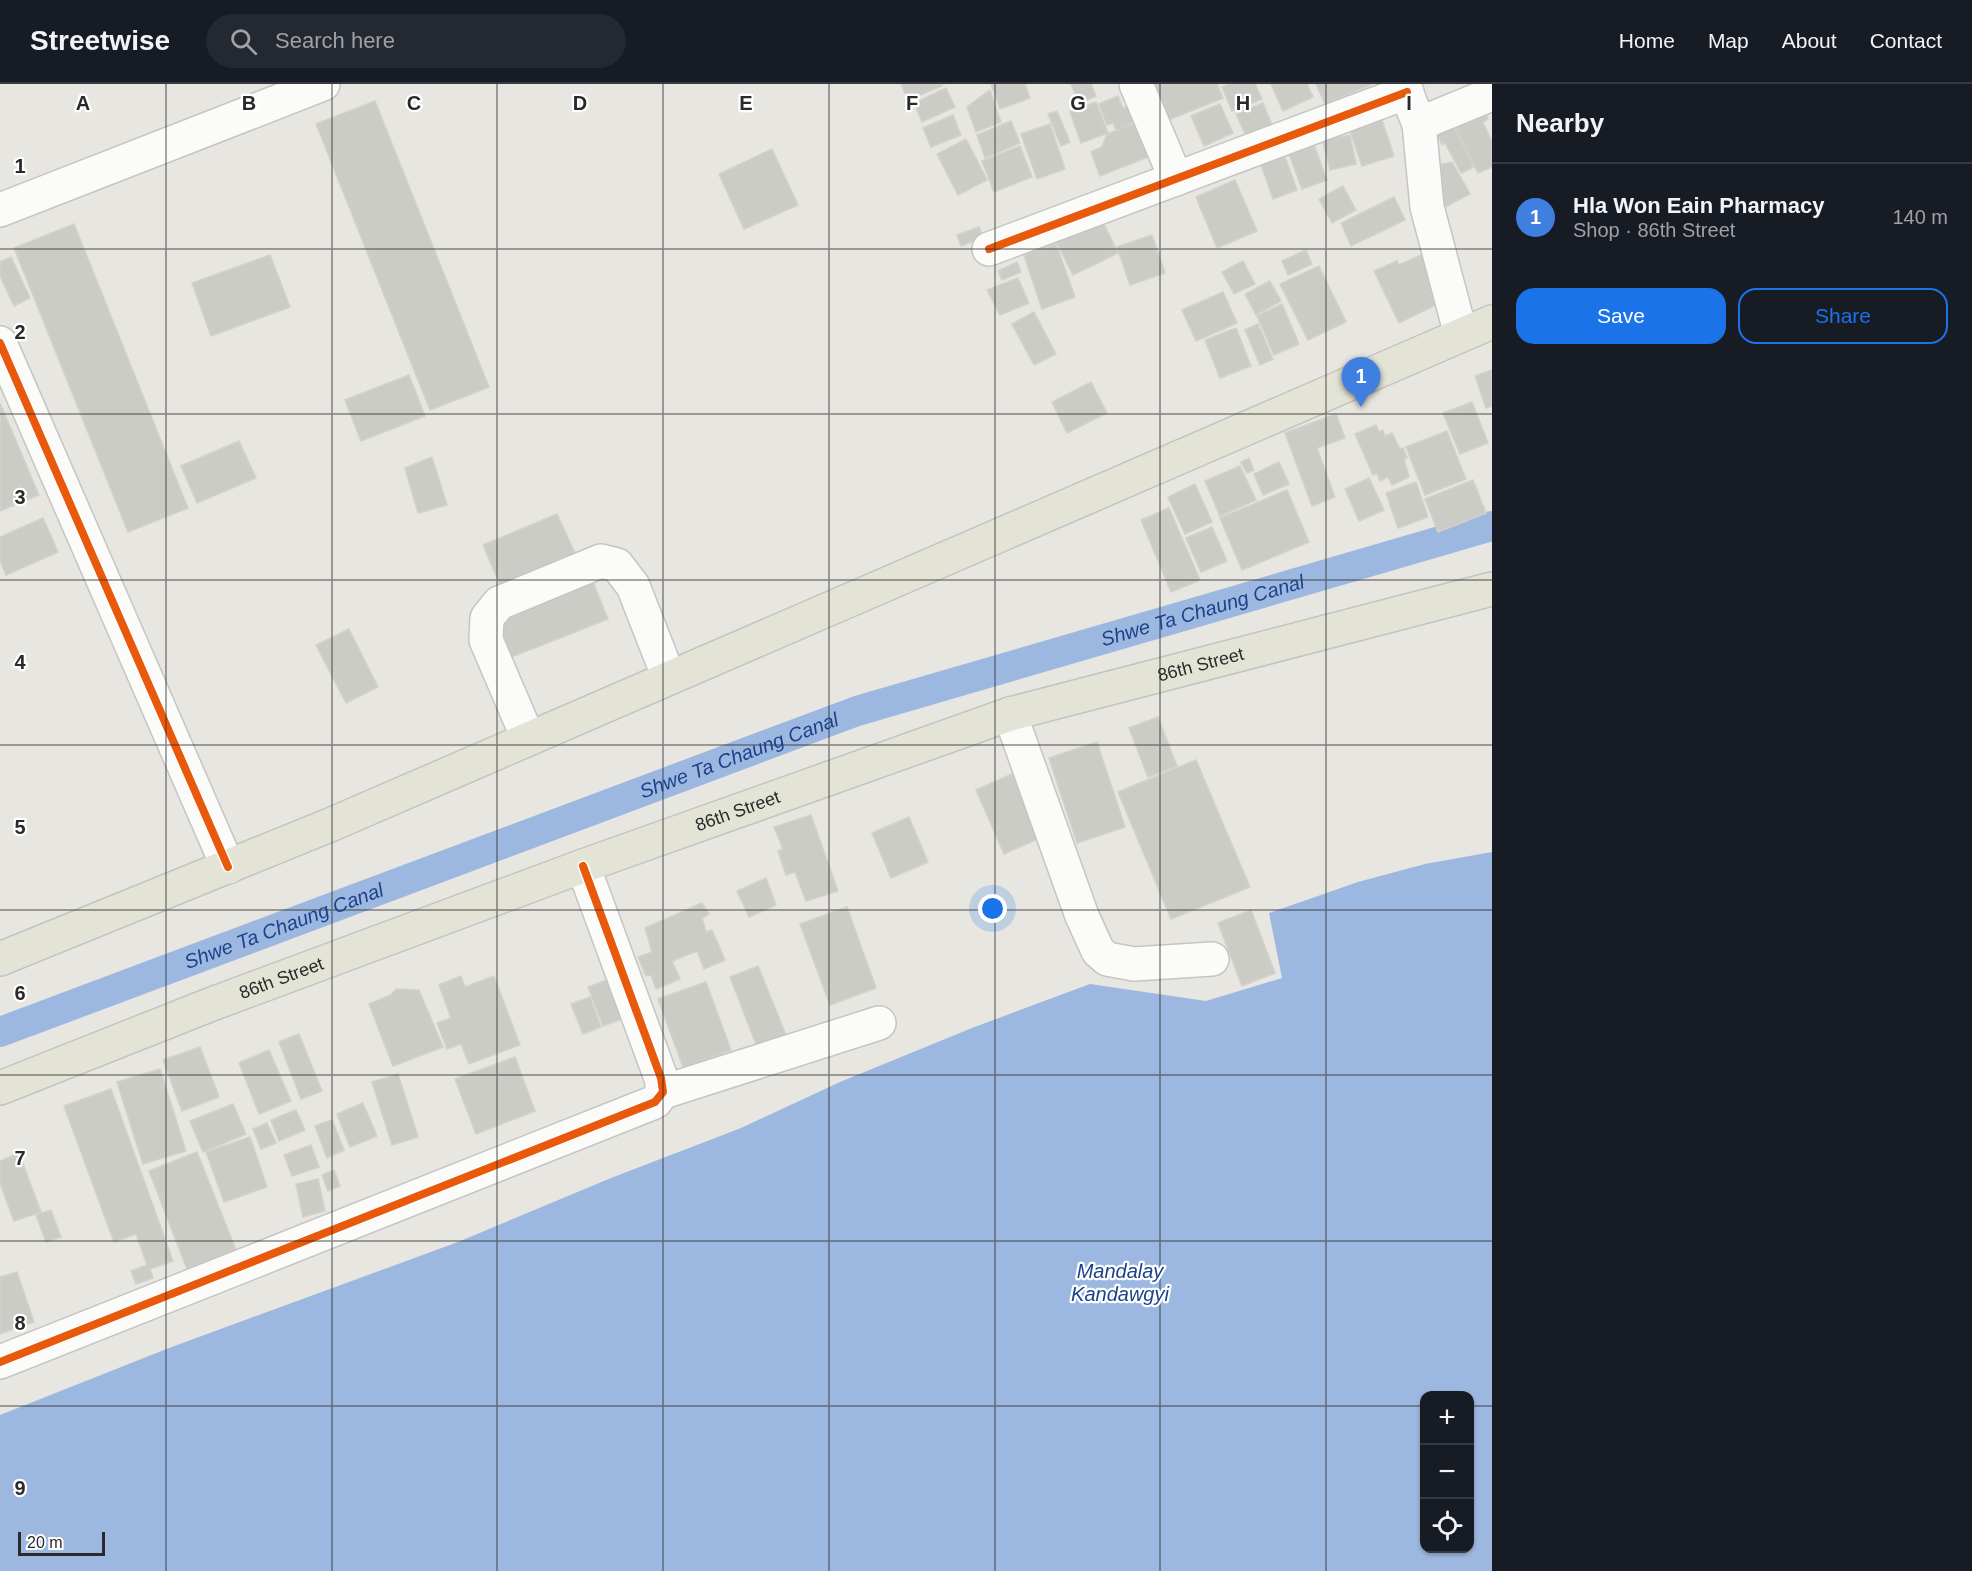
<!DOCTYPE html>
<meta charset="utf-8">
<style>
body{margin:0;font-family:Arial,sans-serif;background:#242831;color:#f1f3f6}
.controls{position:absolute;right:18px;bottom:18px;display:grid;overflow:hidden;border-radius:12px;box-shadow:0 2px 4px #0004}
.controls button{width:54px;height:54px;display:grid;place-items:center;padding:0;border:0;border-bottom:2px solid #363941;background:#171b24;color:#f1f3f6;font:30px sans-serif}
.scale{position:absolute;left:18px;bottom:15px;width:87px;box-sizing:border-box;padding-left:6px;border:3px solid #2a2a2a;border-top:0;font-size:16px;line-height:21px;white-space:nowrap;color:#2a2a2a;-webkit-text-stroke:4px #fff;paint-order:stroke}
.you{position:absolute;left:993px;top:825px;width:21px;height:21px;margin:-15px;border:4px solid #fff;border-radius:50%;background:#1a73e8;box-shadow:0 0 0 9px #1a73e833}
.badge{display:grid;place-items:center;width:39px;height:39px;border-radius:50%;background:#1a73e8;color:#fff;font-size:20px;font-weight:700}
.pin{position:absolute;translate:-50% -50px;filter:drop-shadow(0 2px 3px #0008)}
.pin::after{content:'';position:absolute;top:32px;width:21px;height:18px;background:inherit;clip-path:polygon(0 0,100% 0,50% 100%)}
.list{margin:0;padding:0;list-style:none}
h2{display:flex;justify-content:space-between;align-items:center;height:78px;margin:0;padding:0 24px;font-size:26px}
h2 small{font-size:20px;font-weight:400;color:#9ea1a6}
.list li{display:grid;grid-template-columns:39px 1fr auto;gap:18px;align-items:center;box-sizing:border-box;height:108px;padding:0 24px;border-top:2px solid #363941}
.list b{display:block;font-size:22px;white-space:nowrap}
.list p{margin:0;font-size:20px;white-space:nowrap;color:#9ea1a6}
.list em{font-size:20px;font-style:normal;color:#9ea1a6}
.actions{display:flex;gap:12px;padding:18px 24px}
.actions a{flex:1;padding:14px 0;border:2px solid #1a73e8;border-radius:18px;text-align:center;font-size:21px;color:#1a73e8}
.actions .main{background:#1a73e8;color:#fff}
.icon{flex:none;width:33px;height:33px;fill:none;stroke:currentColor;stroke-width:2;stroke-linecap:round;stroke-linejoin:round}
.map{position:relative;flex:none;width:1492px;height:1487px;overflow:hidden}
header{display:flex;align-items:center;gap:36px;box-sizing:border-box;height:84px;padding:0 30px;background:#171b24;border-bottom:2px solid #363941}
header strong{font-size:28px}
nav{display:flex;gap:33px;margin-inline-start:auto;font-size:21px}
.search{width:420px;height:54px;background:#242831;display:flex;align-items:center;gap:15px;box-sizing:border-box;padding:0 21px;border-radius:33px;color:#9ea1a6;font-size:22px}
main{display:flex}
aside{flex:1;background:#171b24}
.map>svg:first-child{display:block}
.water{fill:#9db8e0;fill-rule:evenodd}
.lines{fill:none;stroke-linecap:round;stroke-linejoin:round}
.canal{stroke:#9db8e0;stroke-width:30}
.building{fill:#ccccc7;stroke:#d2d1cc;stroke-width:1.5}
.minor-casing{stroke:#c6c5c5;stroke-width:36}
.major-casing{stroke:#c4c4c1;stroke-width:36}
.minor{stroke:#fbfbfa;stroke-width:33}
.major{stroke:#e3e3d6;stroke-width:33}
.cycleway-casing{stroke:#fff;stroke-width:11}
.cycleway{stroke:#e8590c;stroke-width:8}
.grid{fill:none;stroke:#2a2a2a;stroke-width:1.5;stroke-opacity:0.55}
.labels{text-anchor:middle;stroke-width:4.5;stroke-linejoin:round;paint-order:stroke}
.street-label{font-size:18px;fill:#2a2a2a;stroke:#fff}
.water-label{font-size:20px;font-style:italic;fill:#1d428a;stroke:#fff}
.grid-label{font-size:20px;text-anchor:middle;font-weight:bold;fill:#2a2a2a;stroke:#fff;stroke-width:4.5;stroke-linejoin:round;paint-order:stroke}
</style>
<header>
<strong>Streetwise</strong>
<div class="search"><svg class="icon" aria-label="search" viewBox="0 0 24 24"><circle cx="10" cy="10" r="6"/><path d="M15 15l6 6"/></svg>Search here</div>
<nav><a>Home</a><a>Map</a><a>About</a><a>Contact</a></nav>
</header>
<main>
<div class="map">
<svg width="1492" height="1487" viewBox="0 0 1492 1487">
<rect width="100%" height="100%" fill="#e7e6e0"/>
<path class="water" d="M1492,768V1487H0V1331L169,1264L458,1158L611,1094L741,1044L840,998L972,944L1090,900L1206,917L1282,894L1269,829L1358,798L1425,780ZM1424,1312H1470V1464H1424Z"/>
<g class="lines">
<path class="canal" id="s1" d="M0,948L857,627L1492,442"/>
</g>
<g class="building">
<polygon points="901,0 942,0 942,2 908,16"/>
<polygon points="991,0 1025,0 1030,14 1000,25"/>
<polygon points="1071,0 1091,0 1096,12 1079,19"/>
<polygon points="1151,0 1217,0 1223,14 1166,37"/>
<polygon points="1230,0 1255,0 1262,15 1232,27 1222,3"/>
<polygon points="1271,0 1307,0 1313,13 1283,27"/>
<polygon points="1316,0 1372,0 1325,20"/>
<polygon points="946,4 955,23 922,38 914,19"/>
<polygon points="990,6 1001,38 976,48 967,23"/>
<polygon points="1118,12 1123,24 1129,22 1135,38 1116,46 1113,39 1107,41 1099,20"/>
<polygon points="375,17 489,303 430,326 316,40"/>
<polygon points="1096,18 1108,49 1081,59 1070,28"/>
<polygon points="1263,19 1272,41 1246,52 1236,30"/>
<polygon points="1220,20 1233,49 1204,62 1191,32"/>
<polygon points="1481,20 1488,35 1483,38 1492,58 1492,83 1478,89 1451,35"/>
<polygon points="1378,24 1394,72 1362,82 1346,35"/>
<polygon points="1057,27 1070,58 1061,62 1048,30"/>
<polygon points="953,31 961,51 931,63 923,44"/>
<polygon points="1011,37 1020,59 985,74 977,51"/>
<polygon points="1136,39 1150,72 1100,92 1091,68 1102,63 1107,50"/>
<polygon points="1050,40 1065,85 1037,95 1021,50"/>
<polygon points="1453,41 1474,83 1461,89 1445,59 1442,61 1437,50"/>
<polygon points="1350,51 1356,80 1330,86 1323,57"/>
<polygon points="1311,53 1327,96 1302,105 1286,62"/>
<polygon points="966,55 987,96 958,111 937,70"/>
<polygon points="1020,62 1032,93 994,108 982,77"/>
<polygon points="1282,64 1297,106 1273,115 1258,72"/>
<polygon points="772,65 798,121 744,145 719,90"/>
<polygon points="1452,78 1470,110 1441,125 1438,81"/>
<polygon points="1235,96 1257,147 1217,164 1196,113"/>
<polygon points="1343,102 1356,126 1332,139 1319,115"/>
<polygon points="1394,113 1405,136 1351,162 1341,139"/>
<polygon points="1099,130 1118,169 1073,191 1053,151"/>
<polygon points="74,140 188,424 128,448 14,164"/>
<polygon points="979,143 983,153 961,162 957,151"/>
<polygon points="1152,151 1165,189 1130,201 1117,163"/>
<polygon points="1056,160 1075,213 1042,225 1024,171"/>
<polygon points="1306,166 1312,180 1288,191 1282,177"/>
<polygon points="270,171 290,223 211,252 192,199"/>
<polygon points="1421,171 1444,217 1399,239 1374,187 1397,177 1399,181"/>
<polygon points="11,173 30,214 14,222 0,192 0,178"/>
<polygon points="1243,177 1255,200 1234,210 1222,188"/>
<polygon points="1017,178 1021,188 1002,196 998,187"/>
<polygon points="1319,182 1346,238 1308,256 1280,200"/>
<polygon points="1018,194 1029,219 1000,231 987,206"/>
<polygon points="1270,197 1281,217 1256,231 1245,210"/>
<polygon points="1223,208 1237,239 1196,257 1182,226"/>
<polygon points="1282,220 1299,260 1274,271 1257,232"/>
<polygon points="1034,228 1056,270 1034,281 1012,240"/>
<polygon points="1258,240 1273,275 1260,281 1245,246"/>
<polygon points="1236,244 1251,282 1220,294 1205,256"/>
<polygon points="1492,286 1492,322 1486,324 1475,292"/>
<polygon points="409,291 425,332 361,357 345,316"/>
<polygon points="1091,298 1107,329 1067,349 1052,318"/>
<polygon points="1472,318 1488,359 1460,370 1443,329"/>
<polygon points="0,319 39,411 0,427"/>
<polygon points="1336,330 1345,354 1317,364 1335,413 1312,422 1285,349"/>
<polygon points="1376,341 1379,348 1383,346 1385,352 1392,349 1400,365 1403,364 1407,374 1404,375 1409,393 1392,401 1388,393 1380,397 1377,389 1373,391 1355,350"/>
<polygon points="1447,347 1466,395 1425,411 1406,363"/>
<polygon points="239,357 256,394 197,419 181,382"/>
<polygon points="432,373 447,421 418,429 405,384"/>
<polygon points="1249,374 1254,386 1247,389 1241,378"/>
<polygon points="1279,378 1289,400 1263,411 1254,390"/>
<polygon points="1240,382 1256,416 1220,432 1205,397"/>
<polygon points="1369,394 1384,426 1359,437 1345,405"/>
<polygon points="1473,396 1486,429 1438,448 1425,415"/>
<polygon points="1416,398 1428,433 1398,444 1386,409"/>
<polygon points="1195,400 1212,438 1185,450 1168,413"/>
<polygon points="1287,406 1309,458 1242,486 1220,434"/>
<polygon points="1169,424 1200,496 1171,508 1141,436"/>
<polygon points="557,430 575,469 500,501 483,461"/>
<polygon points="43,434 58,468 6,491 0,477 0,453"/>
<polygon points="1212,443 1227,477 1201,488 1186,454"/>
<polygon points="589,488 608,535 509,574 496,526"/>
<polygon points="349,545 378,603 346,619 316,561"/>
<polygon points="1158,633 1177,682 1148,693 1129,644"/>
<polygon points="1097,658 1125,743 1077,759 1049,674"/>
<polygon points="1196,676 1250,803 1171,835 1118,708"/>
<polygon points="1014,689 1042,753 1004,770 976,706"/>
<polygon points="811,731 838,807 806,817 795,788 786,791 778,767 783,765 774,743"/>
<polygon points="909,733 928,778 891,794 872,749"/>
<polygon points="766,794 776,821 749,833 737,807"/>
<polygon points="702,819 709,830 702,834 706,848 712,846 725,876 704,885 697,867 672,877 680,895 656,905 651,891 646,892 638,873 652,868 645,844"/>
<polygon points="847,823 876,904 830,921 800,840"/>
<polygon points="1251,826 1275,889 1242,902 1218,839"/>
<polygon points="758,882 786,951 757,963 730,893"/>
<polygon points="461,892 465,903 494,892 520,961 469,980 461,960 447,965 437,939 451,934 439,901"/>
<polygon points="618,892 633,931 603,942 588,903"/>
<polygon points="706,898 731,966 683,983 658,915"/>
<polygon points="396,905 419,906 443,963 393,982 369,920 391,911"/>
<polygon points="590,913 601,943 583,950 571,920"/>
<polygon points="299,950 322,1007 301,1015 279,958"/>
<polygon points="200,963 219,1013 182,1027 163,976"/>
<polygon points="269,966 291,1017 259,1030 239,979"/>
<polygon points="515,973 535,1027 476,1050 455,995"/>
<polygon points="160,985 186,1067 143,1080 117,998"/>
<polygon points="398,990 418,1053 392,1061 372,998"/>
<polygon points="111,1005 173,1177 150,1185 153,1194 136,1200 131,1187 147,1181 136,1150 114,1158 64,1022"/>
<polygon points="363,1019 377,1052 350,1063 337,1030"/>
<polygon points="233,1020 246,1050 203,1068 190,1037"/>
<polygon points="296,1026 305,1046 279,1057 271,1036"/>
<polygon points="332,1036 344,1066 327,1074 315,1042"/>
<polygon points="267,1039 276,1059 261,1065 253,1045"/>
<polygon points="250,1053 267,1103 224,1118 206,1068"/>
<polygon points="311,1061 319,1083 292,1092 284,1071"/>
<polygon points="197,1068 236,1166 187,1185 149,1087"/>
<polygon points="19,1069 41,1128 14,1137 0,1099 0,1077"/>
<polygon points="334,1086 340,1102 328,1107 322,1091"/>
<polygon points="318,1095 325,1127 303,1133 296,1100"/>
<polygon points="51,1126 61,1153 46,1158 36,1131"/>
<polygon points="17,1188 34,1238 0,1250 0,1193"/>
</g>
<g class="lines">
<g class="minor-casing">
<g id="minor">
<polyline points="1136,0 1176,95"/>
<polyline points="1403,0 1419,40 1427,123 1461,251"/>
<polyline points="1419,40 1492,10"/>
<polyline points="0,126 323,0"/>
<polyline points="989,165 1407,8"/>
<polyline points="0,259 228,783"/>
<polyline points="1010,630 1082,832 1098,867 1107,875 1134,880 1212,875"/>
<polyline points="528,654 486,556 487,534 499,519 601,477 617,481 633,502 669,594"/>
<polyline points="663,1008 879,939"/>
<polyline points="0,1278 655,1018 663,1008 661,994 583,782"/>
</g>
</g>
<g class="major-casing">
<g id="major">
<polyline points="0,875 330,741 1492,238"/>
<path id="s2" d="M0,1004L212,920L583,782L1010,630L1492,505"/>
</g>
</g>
<use href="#minor" class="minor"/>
<use href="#major" class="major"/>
<g class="cycleway-casing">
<g id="cycleway">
<polyline points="989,165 1407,8"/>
<polyline points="0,259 228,783"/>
<polyline points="0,1278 655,1018 663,1008 661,994 583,782"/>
</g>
</g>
<use href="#cycleway" class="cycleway"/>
</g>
<path class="grid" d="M166,0V1487M332,0V1487M497,0V1487M663,0V1487M829,0V1487M995,0V1487M1160,0V1487M1326,0V1487M0,165H1492M0,330H1492M0,496H1492M0,661H1492M0,826H1492M0,991H1492M0,1157H1492M0,1322H1424M1470,1322H1492"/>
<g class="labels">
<g class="street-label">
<text dy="6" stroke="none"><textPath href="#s2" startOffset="1274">86th Street</textPath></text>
<text dy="6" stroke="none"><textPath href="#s2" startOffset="788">86th Street</textPath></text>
<text dy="6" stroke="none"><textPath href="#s2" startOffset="302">86th Street</textPath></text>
</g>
<g class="water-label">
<text dy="7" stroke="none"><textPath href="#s1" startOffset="1275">Shwe Ta Chaung Canal</textPath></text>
<text dy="7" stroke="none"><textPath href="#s1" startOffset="789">Shwe Ta Chaung Canal</textPath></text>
<text dy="7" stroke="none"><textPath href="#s1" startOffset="303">Shwe Ta Chaung Canal</textPath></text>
<text x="1120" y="1194">Mandalay<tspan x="1120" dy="23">Kandawgyi</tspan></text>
</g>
</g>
<g class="grid-label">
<text x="83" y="26">A</text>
<text x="249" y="26">B</text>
<text x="414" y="26">C</text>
<text x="580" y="26">D</text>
<text x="746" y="26">E</text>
<text x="912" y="26">F</text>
<text x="1078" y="26">G</text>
<text x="1243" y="26">H</text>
<text x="1409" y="26">I</text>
<text x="20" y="89">1</text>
<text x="20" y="255">2</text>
<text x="20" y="420">3</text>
<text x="20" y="585">4</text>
<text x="20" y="750">5</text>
<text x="20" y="916">6</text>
<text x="20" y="1081">7</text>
<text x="20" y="1246">8</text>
<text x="20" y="1411">9</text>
</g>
</svg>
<div class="controls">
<button>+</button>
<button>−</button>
<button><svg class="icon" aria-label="locate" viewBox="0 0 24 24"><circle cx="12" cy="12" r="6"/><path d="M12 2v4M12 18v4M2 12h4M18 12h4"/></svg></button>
</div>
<div class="scale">20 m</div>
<div class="you"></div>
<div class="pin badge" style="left:1361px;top:323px;background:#3f7fe0">1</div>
</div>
<aside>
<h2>Nearby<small></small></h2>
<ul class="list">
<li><span class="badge" style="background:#3f7fe0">1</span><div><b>Hla Won Eain Pharmacy</b><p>Shop · 86th Street</p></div><em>140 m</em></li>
</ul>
<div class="actions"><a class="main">Save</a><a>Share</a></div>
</aside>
</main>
